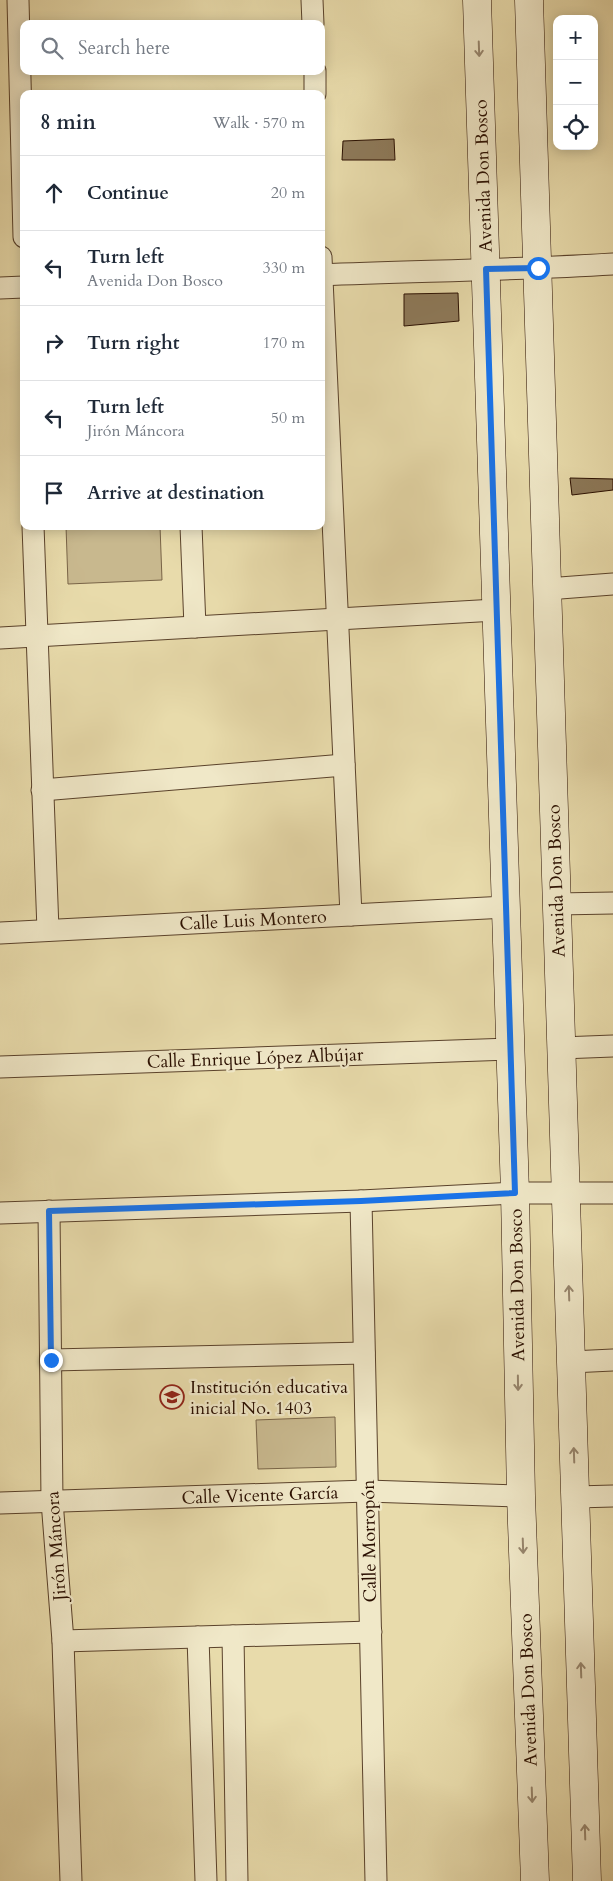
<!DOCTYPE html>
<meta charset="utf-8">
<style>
body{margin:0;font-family:Cardo,serif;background:#f2f2f3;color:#1f2937}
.controls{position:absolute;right:15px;top:15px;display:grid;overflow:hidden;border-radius:10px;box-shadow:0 2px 12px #0003}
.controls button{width:45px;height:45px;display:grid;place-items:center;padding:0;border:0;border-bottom:1px solid #e0e1e3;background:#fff;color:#1f2937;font:25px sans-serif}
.stop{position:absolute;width:15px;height:15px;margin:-11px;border:4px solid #1a73e8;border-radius:50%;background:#fff}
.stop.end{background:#1a73e8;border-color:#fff;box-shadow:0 1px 5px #0008}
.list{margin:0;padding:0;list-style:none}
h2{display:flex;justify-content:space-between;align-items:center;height:65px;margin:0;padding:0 20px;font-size:21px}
h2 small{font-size:16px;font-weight:400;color:#747a83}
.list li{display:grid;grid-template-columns:32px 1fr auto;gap:15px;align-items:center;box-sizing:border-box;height:75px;padding:0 20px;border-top:1px solid #e0e1e3}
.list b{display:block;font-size:19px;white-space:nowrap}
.list p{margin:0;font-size:16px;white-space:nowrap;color:#747a83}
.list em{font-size:16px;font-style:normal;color:#747a83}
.icon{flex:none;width:28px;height:28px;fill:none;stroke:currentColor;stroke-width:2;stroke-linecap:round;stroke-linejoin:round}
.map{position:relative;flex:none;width:613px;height:1881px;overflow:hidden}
.search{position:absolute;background:#fff;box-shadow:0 2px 12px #0003;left:20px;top:20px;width:305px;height:55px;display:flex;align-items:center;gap:12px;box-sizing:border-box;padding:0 18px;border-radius:10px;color:#747a83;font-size:19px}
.panel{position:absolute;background:#fff;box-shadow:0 2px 12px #0003;left:20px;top:90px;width:305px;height:440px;border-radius:10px}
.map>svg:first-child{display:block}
.green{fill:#c8b88e;stroke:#796447}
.building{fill:#8d7959;stroke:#2a0f00}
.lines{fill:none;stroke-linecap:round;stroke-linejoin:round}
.street-casing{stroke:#5a422b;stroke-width:23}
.secondary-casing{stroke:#2a0f00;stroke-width:29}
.street{stroke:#f0e8c8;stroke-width:21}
.secondary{stroke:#f0e8c8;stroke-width:28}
.oneway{stroke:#97866e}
.route{stroke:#1a73e8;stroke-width:6}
.labels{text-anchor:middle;stroke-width:4.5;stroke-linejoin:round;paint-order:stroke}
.street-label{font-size:18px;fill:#2a0f00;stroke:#f0e8c8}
.poi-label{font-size:18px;fill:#2a0f00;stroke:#f0e8c8;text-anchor:start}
</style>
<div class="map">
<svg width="613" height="1881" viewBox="0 0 613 1881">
<rect width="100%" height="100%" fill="#e8dbab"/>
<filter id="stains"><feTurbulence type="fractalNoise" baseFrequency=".004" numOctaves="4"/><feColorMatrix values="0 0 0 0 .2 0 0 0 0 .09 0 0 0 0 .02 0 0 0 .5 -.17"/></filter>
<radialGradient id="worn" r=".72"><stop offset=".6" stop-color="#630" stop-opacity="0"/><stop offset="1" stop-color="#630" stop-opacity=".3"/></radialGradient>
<g class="green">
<polygon points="66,526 160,526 162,580 68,584"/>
<polygon points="335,1417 336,1467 258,1469 256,1420"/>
</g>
<g class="building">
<polygon points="394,139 395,160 342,160 343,141"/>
<polygon points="458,293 459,321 404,326 404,294"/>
<polygon points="570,478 613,479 613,490 572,495"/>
</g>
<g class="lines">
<g class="street-casing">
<g id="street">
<polyline points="18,0 24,237"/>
<polyline points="312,0 313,24"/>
<polyline points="315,71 315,94"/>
<polyline points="321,257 351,915"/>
<path d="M321,275C419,271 516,270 613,264"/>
<polyline points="0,288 24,287"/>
<polyline points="33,526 48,930"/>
<polyline points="191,526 195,627"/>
<polyline points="547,589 613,584"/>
<polyline points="0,638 496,610"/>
<polyline points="42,790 344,765"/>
<polyline points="557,904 613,903"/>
<polyline points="0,933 506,907"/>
<polyline points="561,1048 613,1046"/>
<polyline points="0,1067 510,1049"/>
<polyline points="361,1201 376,1881"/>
<polyline points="49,1211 52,1501 63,1641 71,1881"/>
<polyline points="0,1213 361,1201 515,1193 613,1193"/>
<polyline points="51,1360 364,1353"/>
<polyline points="571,1362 613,1360"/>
<polyline points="576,1497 613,1496"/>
<polyline points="0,1503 367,1491 521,1496"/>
<polyline points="233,1636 237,1881"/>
<polyline points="198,1637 206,1881"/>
<polyline points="63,1641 371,1632"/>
</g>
</g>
<g class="secondary-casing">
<g id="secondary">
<polyline points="477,0 515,1193 521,1496 535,1881"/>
<polyline points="529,0 587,1881"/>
</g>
</g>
<use href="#street" class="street"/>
<use href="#secondary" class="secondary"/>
</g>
<defs><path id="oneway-shaft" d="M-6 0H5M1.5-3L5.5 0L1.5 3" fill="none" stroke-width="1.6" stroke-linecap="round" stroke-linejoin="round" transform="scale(1.25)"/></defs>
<g class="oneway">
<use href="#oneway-shaft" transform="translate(479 49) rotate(88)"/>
<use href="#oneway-shaft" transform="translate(569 1293) rotate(-92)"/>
<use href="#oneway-shaft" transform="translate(518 1383) rotate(89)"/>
<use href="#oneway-shaft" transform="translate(574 1455) rotate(-92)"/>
<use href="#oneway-shaft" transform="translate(523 1546) rotate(88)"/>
<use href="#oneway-shaft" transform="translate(581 1670) rotate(-92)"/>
<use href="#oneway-shaft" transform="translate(532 1795) rotate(88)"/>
<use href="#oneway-shaft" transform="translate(585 1832) rotate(-92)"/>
</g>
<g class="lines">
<polyline class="route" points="51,1360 49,1211 361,1201 515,1193 486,269 538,268"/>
</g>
<defs>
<g id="school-ring" transform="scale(1.25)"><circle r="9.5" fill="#f0e8c8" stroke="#8f2418" stroke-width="1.5"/><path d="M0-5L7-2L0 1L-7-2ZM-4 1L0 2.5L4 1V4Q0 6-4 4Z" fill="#8f2418"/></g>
</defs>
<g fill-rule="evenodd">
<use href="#school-ring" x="172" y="1397"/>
</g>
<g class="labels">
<g class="street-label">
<text transform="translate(483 176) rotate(-92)" y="6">Avenida Don Bosco</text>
<text transform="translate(556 881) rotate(-92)" y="6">Avenida Don Bosco</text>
<text transform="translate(253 920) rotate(-3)" y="6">Calle Luis Montero</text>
<text transform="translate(255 1058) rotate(-2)" y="6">Calle Enrique López Albújar</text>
<text transform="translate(517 1285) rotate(-91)" y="6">Avenida Don Bosco</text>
<text transform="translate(260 1495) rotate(-2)" y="6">Calle Vicente García</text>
<text transform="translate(369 1541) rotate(-91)" y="6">Calle Morropón</text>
<text transform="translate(56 1546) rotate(-94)" y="6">Jirón Máncora</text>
<text transform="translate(528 1690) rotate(-92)" y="6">Avenida Don Bosco</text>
</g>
<g class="poi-label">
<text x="190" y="1393">Institución educativa<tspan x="190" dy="21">inicial No. 1403</tspan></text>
</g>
</g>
<rect width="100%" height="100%" filter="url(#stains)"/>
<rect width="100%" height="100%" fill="url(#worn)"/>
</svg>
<div class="controls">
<button>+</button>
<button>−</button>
<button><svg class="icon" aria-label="locate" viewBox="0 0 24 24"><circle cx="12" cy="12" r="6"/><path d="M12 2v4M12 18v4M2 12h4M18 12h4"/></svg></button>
</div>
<div class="stop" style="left:538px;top:268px"></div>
<div class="stop end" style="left:51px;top:1360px"></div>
<div class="search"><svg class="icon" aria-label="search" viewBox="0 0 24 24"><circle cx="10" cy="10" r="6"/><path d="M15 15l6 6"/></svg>Search here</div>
<section class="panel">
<h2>8 min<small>Walk · 570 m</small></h2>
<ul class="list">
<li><svg class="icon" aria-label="ahead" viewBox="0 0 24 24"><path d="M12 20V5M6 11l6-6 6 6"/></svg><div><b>Continue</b></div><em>20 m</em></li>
<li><svg class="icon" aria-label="left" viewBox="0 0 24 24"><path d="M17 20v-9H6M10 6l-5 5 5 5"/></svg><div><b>Turn left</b><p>Avenida Don Bosco</p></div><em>330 m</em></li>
<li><svg class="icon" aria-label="right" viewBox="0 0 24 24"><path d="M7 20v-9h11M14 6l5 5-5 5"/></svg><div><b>Turn right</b></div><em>170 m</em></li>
<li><svg class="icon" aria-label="left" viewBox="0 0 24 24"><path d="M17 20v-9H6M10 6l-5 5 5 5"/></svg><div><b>Turn left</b><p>Jirón Máncora</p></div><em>50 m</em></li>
<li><svg class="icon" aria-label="arrive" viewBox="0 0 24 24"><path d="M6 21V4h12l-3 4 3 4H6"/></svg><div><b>Arrive at destination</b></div></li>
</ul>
</section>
</div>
